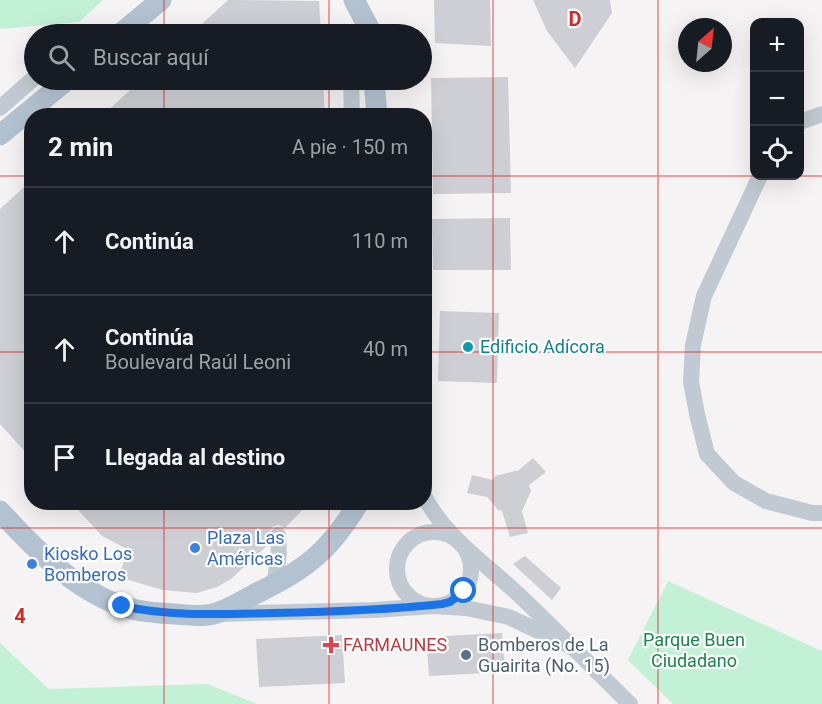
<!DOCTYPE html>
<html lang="es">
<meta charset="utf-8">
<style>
body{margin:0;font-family:Roboto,sans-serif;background:#20242c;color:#f1f3f6}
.controls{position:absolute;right:18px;top:18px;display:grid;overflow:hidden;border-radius:12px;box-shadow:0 6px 24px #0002}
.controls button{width:54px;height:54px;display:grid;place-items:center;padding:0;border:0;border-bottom:2px solid #363941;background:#171b24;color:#f1f3f6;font:30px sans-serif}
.compass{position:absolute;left:678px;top:18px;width:54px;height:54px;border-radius:50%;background:#171b24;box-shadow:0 6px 24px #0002;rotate:27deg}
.stop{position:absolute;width:18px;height:18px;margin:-14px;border:4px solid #1a73e8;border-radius:50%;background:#fff}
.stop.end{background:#1a73e8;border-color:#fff;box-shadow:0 2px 6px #0008}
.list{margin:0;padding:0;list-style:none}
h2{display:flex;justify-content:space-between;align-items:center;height:78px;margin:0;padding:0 24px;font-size:26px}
h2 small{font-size:20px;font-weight:400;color:#9ea1a6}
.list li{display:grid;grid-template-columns:39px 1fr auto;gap:18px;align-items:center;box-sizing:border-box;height:108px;padding:0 24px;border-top:2px solid #363941}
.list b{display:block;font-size:22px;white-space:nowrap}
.list p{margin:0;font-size:20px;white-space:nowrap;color:#9ea1a6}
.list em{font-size:20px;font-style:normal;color:#9ea1a6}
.icon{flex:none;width:33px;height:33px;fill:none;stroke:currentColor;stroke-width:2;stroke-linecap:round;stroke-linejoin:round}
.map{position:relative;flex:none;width:822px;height:704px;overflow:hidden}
.search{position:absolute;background:#171b24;box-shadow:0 6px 24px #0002;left:24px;top:24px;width:408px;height:66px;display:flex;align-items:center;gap:15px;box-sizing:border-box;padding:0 21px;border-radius:33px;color:#9ea1a6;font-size:22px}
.panel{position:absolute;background:#171b24;box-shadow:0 6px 24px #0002;left:24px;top:108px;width:408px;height:402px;border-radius:24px}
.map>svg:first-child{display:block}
.green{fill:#c3f1d5}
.building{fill:#cdcfd5}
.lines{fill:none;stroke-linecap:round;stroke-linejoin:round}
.minor{stroke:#c1cad2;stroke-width:16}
.major{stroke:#b3c2d1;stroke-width:21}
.route{stroke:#1a73e8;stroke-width:8}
.grid{fill:none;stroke:#d62828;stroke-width:1.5;stroke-opacity:0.55}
.culture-dot{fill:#0f9aa8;stroke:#fff;stroke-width:2}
.shop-dot{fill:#3f7fe0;stroke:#fff;stroke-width:2}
.health-dot{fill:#e0444e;stroke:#fff;stroke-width:2}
.service-dot{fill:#5c6f8a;stroke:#fff;stroke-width:2}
.labels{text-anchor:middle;stroke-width:4.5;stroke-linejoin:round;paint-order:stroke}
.culture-label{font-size:18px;fill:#0d838f;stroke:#fff;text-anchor:start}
.shop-label{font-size:18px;fill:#366cbe;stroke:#fff;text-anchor:start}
.park-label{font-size:18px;fill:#17864f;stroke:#fff}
.health-label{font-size:18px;fill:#be3a42;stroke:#fff;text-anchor:start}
.service-label{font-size:18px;fill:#4e5e75;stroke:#fff;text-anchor:start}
.grid-label{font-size:20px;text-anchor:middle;font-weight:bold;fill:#d62828;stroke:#fff;stroke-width:4.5;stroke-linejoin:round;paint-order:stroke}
</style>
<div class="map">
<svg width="822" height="704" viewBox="0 0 822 704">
<rect width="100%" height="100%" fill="#f5f3f3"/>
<g class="green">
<polygon points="0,0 103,0 79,22 0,29"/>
<polygon points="668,581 822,651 822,704 673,704 628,660"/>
<polygon points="0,643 49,689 207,684 257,704 0,704"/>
</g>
<g class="building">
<polygon points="228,0 319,1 321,34 191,34"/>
<polygon points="434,0 490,0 491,46 435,43"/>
<polygon points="533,0 610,0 612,13 575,68 547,31"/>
<polygon points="508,77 511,193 433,194 431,78"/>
<polygon points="141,80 323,80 325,116 102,116"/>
<polygon points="32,180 32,459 0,424 0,209"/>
<polygon points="510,218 511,270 433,270 432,219"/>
<polygon points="440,311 499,313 497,383 438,381"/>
<polygon points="533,458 546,472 529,485 531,491 522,511 528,533 510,537 502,511 498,510 487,497 467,493 472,475 493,480 495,476 519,470"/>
<polygon points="71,502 310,502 285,528 278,525 272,527 268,535 268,545 231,579 217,587 197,593 163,590 118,577 129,550 102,536"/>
<polygon points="525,556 561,588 552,600 513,564"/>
<polygon points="502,633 505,672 429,676 426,637"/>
<polygon points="342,635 345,683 259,687 256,639"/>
</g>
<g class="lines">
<g class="minor">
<polyline points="351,80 352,116"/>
<polyline points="0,108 34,78"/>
<polyline points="800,122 822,114"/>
<polyline points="760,176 704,296 693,345 691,382 697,414 707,454 734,483 766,501 812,513 822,513"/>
<path d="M424,496C445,537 486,564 519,595C557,631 593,668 630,704"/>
<circle cx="434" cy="569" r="37"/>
<polyline points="274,585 279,554 278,535"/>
<polyline points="219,614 374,610 434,606 466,608 509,617 570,646"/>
</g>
<g class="major">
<polyline points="354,0 371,32"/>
<polyline points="120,34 161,0"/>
<polyline points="374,80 377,116"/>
<polyline points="0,135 67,80"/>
<path d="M0,511C34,548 73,589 122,606C139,612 158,613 176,614C187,615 202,617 213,614C227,611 245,599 259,592C307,569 331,549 359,502"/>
</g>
</g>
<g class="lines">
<path class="route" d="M122,606C172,617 222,614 273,613C329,612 386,610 442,604L450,602L464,591"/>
</g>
<path class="grid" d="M164,0V34M329,0V34M493,0V704M658,0V704M164,80V116M329,80V116M0,176H32M424,176H822M0,352H32M424,352H822M164,502V704M329,502V704M0,528H822"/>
<circle class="culture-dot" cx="468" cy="347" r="6"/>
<g class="shop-dot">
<circle cx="195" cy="548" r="6"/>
<circle cx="32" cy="564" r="6"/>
</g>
<path class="health-dot" d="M328 636h6v6h6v6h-6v6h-6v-6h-6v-6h6z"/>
<circle class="service-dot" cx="466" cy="655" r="6"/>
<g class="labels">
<g class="culture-label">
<text x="480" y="353">Edificio Adícora</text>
</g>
<g class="shop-label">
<text x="207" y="544">Plaza Las<tspan x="207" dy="21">Américas</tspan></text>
<text x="44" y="560">Kiosko Los<tspan x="44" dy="21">Bomberos</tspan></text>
</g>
<g class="park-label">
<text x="694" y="646">Parque Buen<tspan x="694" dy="21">Ciudadano</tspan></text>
</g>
<g class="health-label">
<text x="343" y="651">FARMAUNES</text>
</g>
<g class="service-label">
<text x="478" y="651">Bomberos de La<tspan x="478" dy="21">Guairita (No. 15)</tspan></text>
</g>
</g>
<g class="grid-label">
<text x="575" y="26">D</text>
<text x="20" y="623">4</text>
</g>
</svg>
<div class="controls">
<button>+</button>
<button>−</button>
<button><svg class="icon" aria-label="locate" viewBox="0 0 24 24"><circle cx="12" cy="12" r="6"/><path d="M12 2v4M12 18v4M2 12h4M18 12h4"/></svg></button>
</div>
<svg class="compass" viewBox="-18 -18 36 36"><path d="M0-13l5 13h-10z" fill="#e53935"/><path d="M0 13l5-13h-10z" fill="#9ea1a6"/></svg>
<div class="stop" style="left:464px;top:591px"></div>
<div class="stop end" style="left:122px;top:606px"></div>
<div class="search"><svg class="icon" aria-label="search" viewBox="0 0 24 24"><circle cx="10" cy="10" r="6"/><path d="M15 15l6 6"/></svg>Buscar aquí</div>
<section class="panel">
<h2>2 min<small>A pie · 150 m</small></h2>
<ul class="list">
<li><svg class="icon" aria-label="ahead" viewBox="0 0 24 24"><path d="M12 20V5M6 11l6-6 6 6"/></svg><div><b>Continúa</b></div><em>110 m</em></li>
<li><svg class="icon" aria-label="ahead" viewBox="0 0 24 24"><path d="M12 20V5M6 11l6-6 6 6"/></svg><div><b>Continúa</b><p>Boulevard Raúl Leoni</p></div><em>40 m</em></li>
<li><svg class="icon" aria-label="arrive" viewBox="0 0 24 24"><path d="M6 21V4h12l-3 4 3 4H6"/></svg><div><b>Llegada al destino</b></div></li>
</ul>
</section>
</div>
